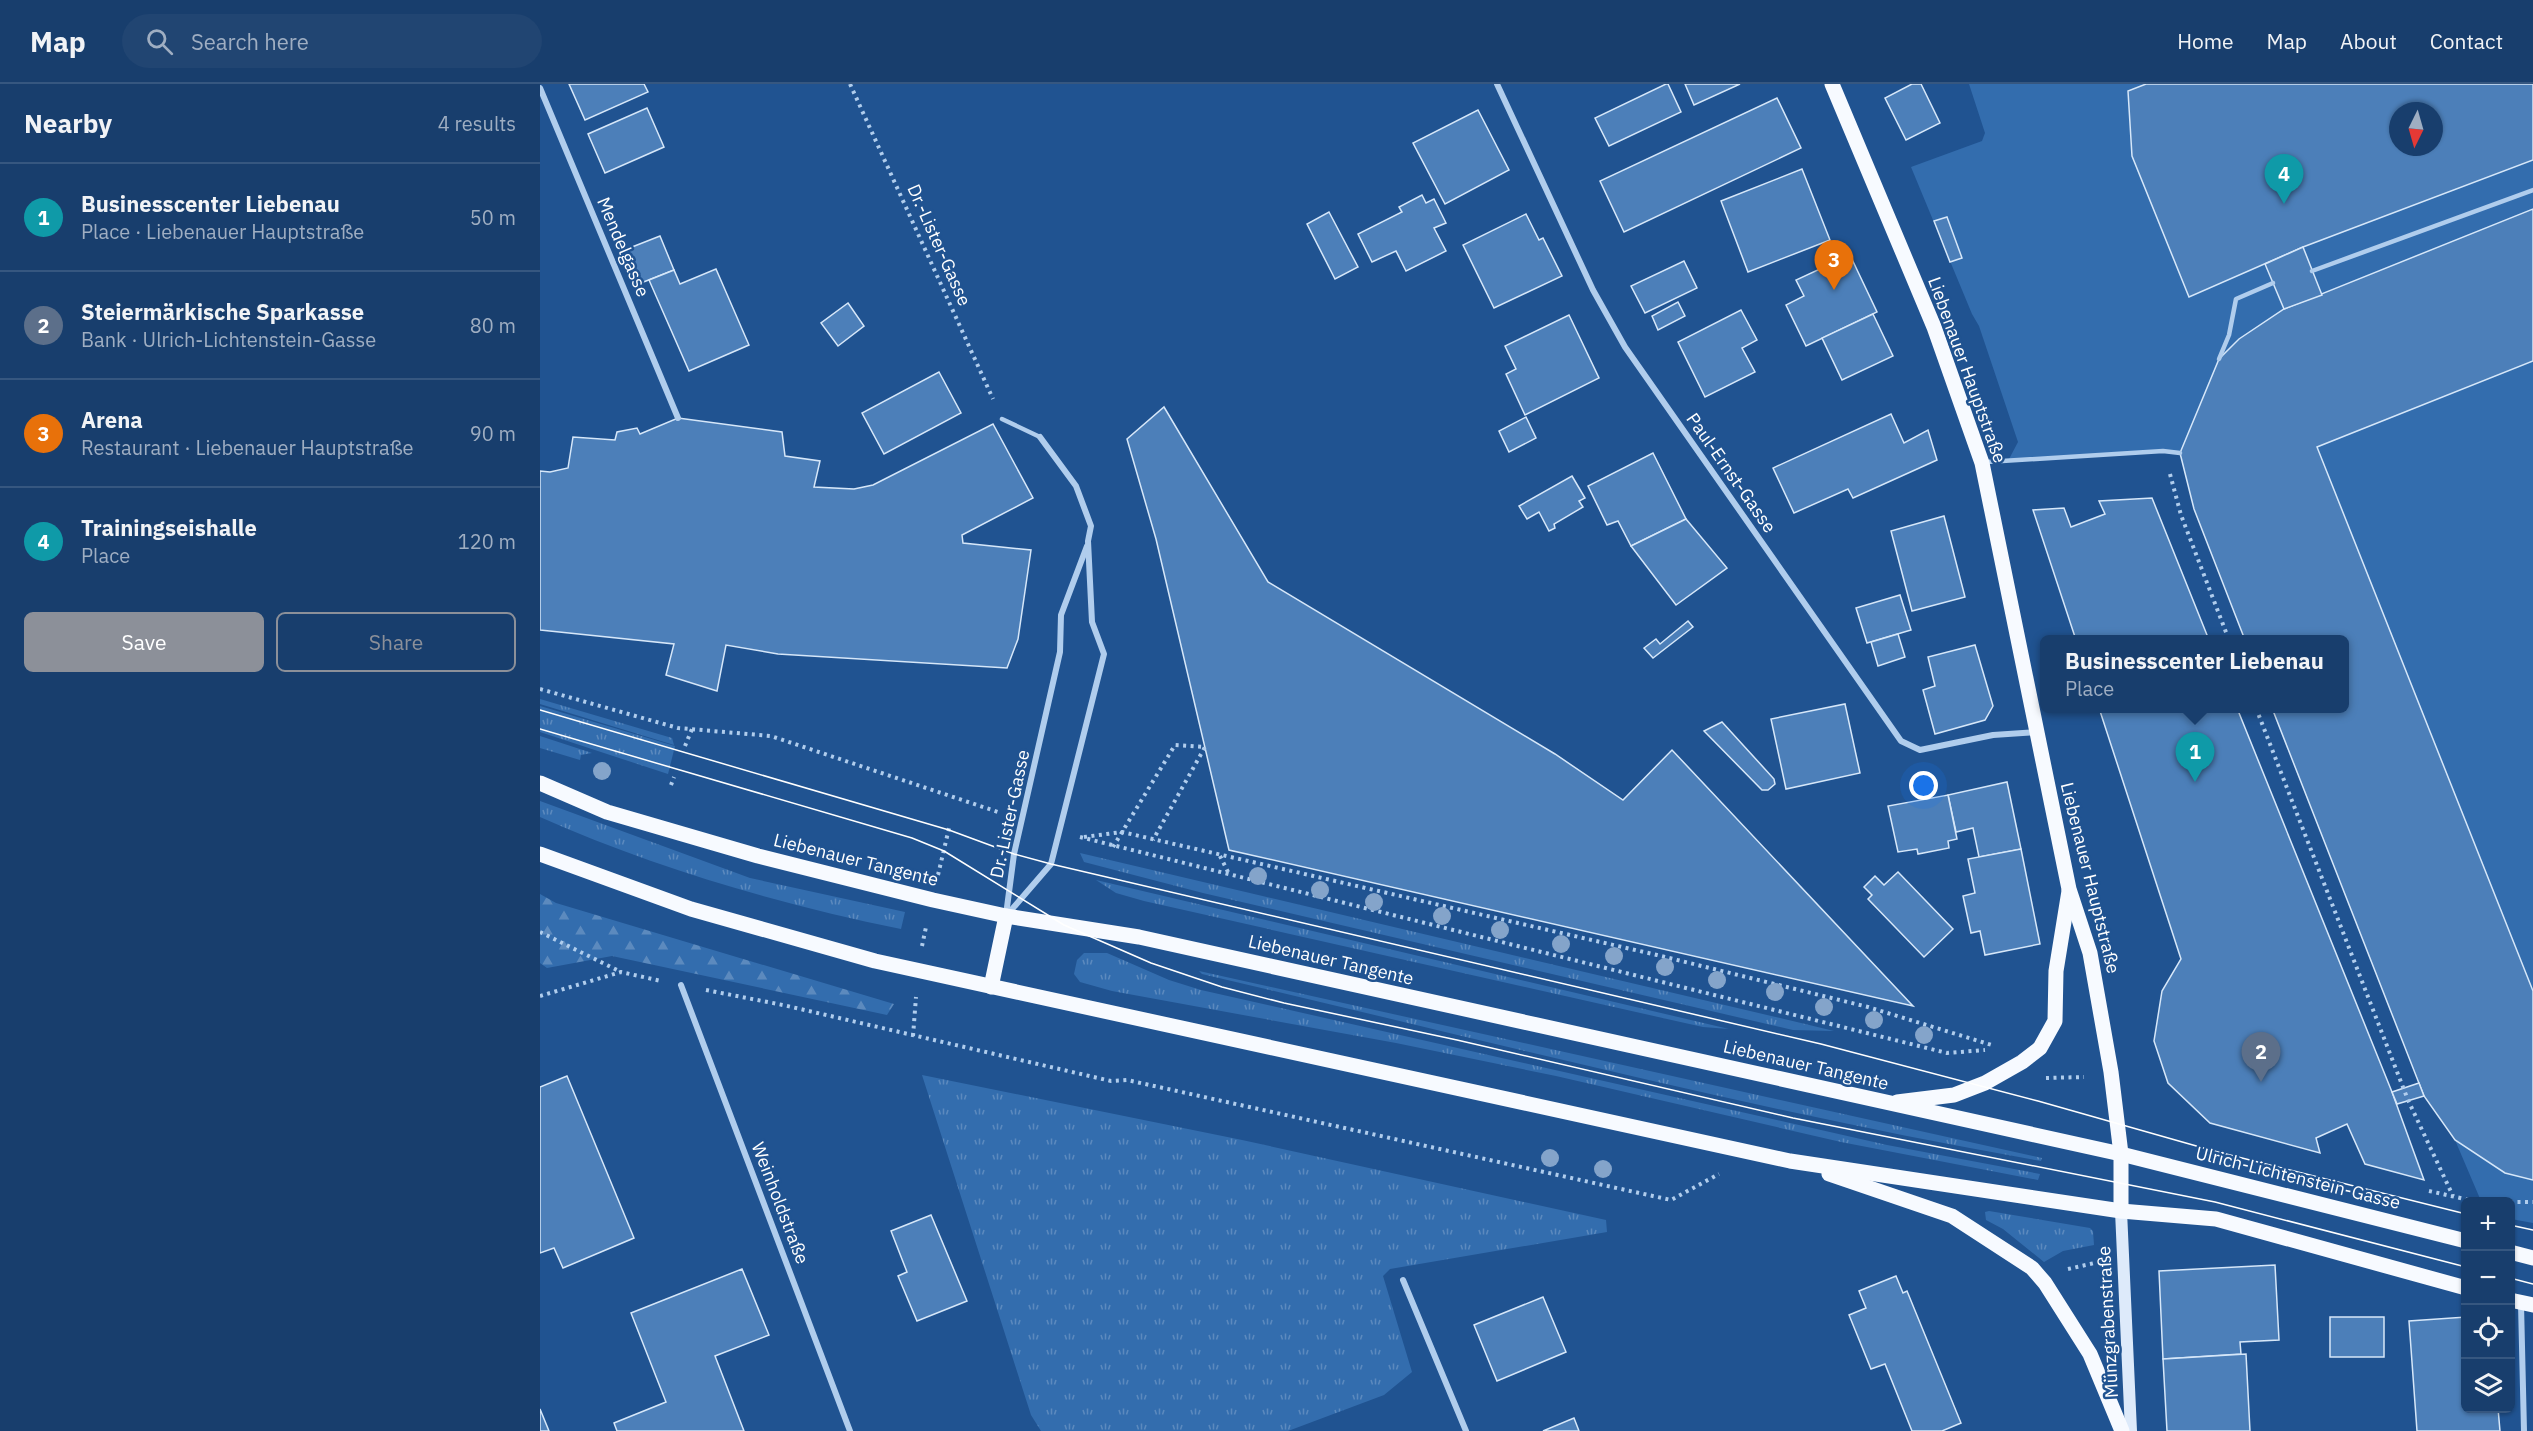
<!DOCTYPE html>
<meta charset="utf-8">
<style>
body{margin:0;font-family:"IBM Plex Sans",sans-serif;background:#214572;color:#f1f3f6}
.controls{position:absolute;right:18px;bottom:18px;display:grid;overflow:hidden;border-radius:9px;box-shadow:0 2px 4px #0004}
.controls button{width:54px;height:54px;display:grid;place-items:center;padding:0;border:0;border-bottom:2px solid #365780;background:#183e6d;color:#f1f3f6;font:30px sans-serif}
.compass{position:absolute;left:1849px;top:18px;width:54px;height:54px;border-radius:50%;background:#183e6d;box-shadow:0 2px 4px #0004;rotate:185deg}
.you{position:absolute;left:1384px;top:702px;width:21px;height:21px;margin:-15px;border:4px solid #fff;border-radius:50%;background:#1a73e8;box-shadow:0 0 0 9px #1a73e833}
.badge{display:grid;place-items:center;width:39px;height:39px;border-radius:50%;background:#8c9099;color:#fff;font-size:20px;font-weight:700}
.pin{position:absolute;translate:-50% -50px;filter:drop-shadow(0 2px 3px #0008)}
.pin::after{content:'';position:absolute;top:32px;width:21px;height:18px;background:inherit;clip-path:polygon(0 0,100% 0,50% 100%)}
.popup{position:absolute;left:1500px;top:551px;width:309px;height:78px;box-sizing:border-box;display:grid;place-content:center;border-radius:9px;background:#183e6d;filter:drop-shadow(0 2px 4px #0005);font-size:20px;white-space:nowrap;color:#9faec2}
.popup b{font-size:22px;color:#f1f3f6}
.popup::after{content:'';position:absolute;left:50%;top:100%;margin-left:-12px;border:12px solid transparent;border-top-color:#183e6d}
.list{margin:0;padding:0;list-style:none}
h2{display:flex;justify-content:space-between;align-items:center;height:78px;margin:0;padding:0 24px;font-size:26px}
h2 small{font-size:20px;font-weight:400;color:#9faec2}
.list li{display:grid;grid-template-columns:39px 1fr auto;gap:18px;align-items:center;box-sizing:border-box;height:108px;padding:0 24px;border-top:2px solid #365780}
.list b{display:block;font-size:22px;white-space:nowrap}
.list p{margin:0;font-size:20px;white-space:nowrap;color:#9faec2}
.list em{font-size:20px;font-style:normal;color:#9faec2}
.actions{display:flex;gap:12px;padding:18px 24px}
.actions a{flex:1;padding:14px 0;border:2px solid #8c9099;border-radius:9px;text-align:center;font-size:21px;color:#8c9099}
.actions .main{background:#8c9099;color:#fff}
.icon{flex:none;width:33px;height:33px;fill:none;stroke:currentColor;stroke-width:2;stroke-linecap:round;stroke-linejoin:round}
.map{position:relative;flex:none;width:1993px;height:1347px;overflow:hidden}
header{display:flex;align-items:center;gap:36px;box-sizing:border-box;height:84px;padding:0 30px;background:#183e6d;border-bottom:2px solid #365780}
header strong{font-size:28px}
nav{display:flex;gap:33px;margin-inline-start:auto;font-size:21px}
.search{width:420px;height:54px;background:#214572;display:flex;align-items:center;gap:15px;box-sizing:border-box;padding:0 21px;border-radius:33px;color:#9faec2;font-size:22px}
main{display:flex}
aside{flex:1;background:#183e6d}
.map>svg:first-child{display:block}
.grass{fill:url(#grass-tufts)}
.forest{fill:url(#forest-firs)}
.pitch{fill:#336dae;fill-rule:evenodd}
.building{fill:#4c7fb9;stroke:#d6e7f9;stroke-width:1.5;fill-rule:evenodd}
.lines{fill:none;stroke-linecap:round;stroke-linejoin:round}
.path{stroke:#b0cded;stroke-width:4;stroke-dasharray:3 4.5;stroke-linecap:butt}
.service{stroke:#b0cded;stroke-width:4.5}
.minor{stroke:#b0cded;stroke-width:6}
.secondary{stroke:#ddeafa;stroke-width:12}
.primary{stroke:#f7faff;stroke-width:15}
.tram{stroke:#fff;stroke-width:1.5}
.tree{fill:#84a4ca}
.labels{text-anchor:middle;stroke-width:5;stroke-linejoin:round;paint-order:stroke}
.street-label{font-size:18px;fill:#fff;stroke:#205391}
</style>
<header>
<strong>Map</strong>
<div class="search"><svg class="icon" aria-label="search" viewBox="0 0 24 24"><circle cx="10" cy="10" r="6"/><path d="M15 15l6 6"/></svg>Search here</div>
<nav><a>Home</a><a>Map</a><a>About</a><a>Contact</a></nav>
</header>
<main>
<aside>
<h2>Nearby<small>4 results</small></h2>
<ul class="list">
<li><span class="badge" style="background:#0f9aa8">1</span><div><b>Businesscenter Liebenau</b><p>Place · Liebenauer Hauptstraße</p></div><em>50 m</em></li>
<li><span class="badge" style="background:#5c6f8a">2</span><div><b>Steiermärkische Sparkasse</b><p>Bank · Ulrich-Lichtenstein-Gasse</p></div><em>80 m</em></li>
<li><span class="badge" style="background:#e8710a">3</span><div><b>Arena</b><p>Restaurant · Liebenauer Hauptstraße</p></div><em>90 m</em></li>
<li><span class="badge" style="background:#0f9aa8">4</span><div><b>Trainingseishalle</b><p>Place</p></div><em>120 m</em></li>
</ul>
<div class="actions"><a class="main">Save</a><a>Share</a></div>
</aside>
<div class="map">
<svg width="1993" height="1347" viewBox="0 0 1993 1347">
<defs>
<pattern id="grass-tufts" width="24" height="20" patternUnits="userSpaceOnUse" patternTransform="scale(1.5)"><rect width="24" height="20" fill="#336dae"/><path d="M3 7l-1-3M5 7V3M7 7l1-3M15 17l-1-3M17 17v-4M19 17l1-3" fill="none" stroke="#5c8abe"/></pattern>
<pattern id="forest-firs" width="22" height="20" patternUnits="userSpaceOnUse" patternTransform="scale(1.5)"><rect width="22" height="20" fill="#336dae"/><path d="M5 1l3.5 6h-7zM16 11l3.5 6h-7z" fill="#5c8abe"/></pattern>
</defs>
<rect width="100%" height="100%" fill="#205391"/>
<g class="grass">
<polygon points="0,615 132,654 134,661 0,620"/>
<polygon points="0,622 135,662 128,690 0,648"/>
<polygon points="0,652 52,669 41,671 40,676 0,664"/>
<path d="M0,717L210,794L365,828L361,845C238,820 115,784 0,733Z"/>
<polygon points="540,769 1261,939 1294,947 1253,946 663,809 544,778"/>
<polygon points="556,796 1189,945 1163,943 1136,937 604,817 576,809"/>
<polygon points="544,869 567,869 629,896 661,906 1347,1061 1500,1090 1498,1096 1301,1058 1016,992 856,959 572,907 540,898 534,890 537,876"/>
<path d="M659,887L1502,1074L1501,1077C1219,1028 941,955 662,890Z"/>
<polygon points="382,991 702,1056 1066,1136 1067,1148 850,1185 843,1192 872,1288 844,1311 748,1347 501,1347 491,1331"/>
<polygon points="1449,1127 1550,1144 1553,1147 1554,1161 1523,1167 1504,1178 1463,1145 1446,1136 1445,1128"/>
</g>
<polygon class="forest" points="0,810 16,819 354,920 347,931 72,872 7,884 0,879"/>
<path class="pitch" d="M1429,0H1993V1139L1971,1135L1970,1118L1941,1117L1915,1056L1884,1012L1732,625L1805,624V556L1705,555L1654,425L1640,369L1623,367L1468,377L1478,358L1439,242L1432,230L1371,83L1442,57L1445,49ZM1858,27H1894V63H1858Z"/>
<g class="building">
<polygon points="29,0 104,0 108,8 45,36"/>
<polygon points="1126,0 1128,0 1141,28 1069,62 1055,34"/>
<polygon points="1145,0 1200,0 1154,21"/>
<polygon points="1372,0 1381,0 1400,39 1366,56 1345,14"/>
<path d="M1606,0H1993V76L1763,163L1649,213L1592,72L1588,7ZM1858,27H1894V63H1858Z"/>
<polygon points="1237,14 1261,64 1084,148 1060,97"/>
<polygon points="107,24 124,63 65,89 48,50"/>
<polygon points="938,26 969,86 905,120 873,59"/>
<polygon points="1262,85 1290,156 1208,188 1181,117"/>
<polygon points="882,111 886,119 894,115 906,139 894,144 906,167 866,187 856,167 832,178 818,150 862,128 859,123"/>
<polygon points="1993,125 1993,277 1777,363 1993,907 1993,1096 1965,1089 1915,1056 1884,1012 1732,624 1805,624 1805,556 1705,556 1654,425 1640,369 1679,275 1699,255 1744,225"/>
<polygon points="789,128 818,183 795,195 767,140"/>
<polygon points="986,130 999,156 1003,154 1022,192 954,224 923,161"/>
<polygon points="1407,133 1422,174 1410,178 1394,137"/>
<polygon points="120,152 134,186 101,199 87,165"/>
<polygon points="1763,163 1782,211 1744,225 1725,180"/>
<polygon points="1310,171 1337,228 1266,262 1246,221 1264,212 1256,196"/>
<polygon points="1144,177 1157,204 1105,229 1091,202"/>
<polygon points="176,185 209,261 149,287 109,196 134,186 140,200"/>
<polygon points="1138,218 1145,232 1118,246 1112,232"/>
<polygon points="308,219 324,242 298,262 281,239"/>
<polygon points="1201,226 1217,256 1202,264 1215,288 1165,313 1138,258"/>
<polygon points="1333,230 1353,272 1302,296 1282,254"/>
<polygon points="1029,231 1059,294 985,331 966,290 976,285 965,262"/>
<polygon points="399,288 421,329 344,370 322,329"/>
<polygon points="624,323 728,498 1015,670 1083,716 1132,666 1373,922 689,766 616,455 587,355"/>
<polygon points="1351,330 1364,359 1388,346 1397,376 1313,414 1308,405 1254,429 1233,384"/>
<polygon points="986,333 996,354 969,368 959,347"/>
<polygon points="138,334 242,348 245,372 280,377 274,403 314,405 333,401 453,340 493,414 422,451 423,459 491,466 478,555 467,584 238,570 186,561 177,607 126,591 134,560 0,546 0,387 10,388 28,384 33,353 75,356 77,348 97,344 100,350"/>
<polygon points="1113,369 1146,435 1091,462 1078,437 1067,441 1048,402"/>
<polygon points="1032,392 1045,414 1039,417 1043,423 1014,440 1015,444 1009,447 999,428 987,435 979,422"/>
<polygon points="1612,414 1669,556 1536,556 1493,426 1524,424 1531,443 1565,430 1559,417"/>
<polygon points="1404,432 1425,513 1372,527 1351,447"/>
<polygon points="1146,435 1187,484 1136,521 1091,462"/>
<polygon points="1360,511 1371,546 1327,559 1316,524"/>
<polygon points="1148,537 1153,543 1113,574 1104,564 1116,555 1120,560"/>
<polygon points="1358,550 1365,573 1338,582 1331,558"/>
<polygon points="1435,561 1453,622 1445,636 1395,650 1383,606 1395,602 1388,573"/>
<polygon points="1305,620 1320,689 1246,705 1231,635"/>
<polygon points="1559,624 1697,624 1852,1008 1884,1096 1825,1080 1807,1040 1776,1054 1780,1069 1670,1039 1628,999 1614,957 1622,907 1641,875"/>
<polygon points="1182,638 1234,695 1235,700 1228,706 1222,706 1164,647"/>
<polygon points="1467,698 1481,765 1439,773 1433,744 1416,748 1408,711"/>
<polygon points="1408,711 1417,755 1408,757 1409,764 1378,770 1377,765 1358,768 1348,722"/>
<polygon points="1481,765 1500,860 1445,871 1440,847 1431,849 1423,812 1435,809 1428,775"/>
<polygon points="1358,788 1413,845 1384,873 1328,815 1332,811 1324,803 1335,792 1344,801"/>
<polygon points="27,992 94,1154 23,1184 14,1164 0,1169 0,1003"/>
<polygon points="1879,999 1884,1012 1857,1020 1852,1008"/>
<polygon points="391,1131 427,1217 377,1237 358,1192 367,1188 351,1147"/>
<polygon points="1735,1181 1739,1256 1700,1258 1701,1270 1623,1275 1619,1187"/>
<polygon points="202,1185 229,1251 175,1272 204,1347 77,1347 74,1339 126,1318 91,1229"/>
<polygon points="1356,1192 1363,1209 1367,1207 1421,1339 1402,1347 1372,1347 1345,1280 1331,1285 1309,1231 1326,1224 1319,1207"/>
<polygon points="1003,1213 1026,1268 957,1297 934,1241"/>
<rect x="1790" y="1233" width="54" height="40"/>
<polygon points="1926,1233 1926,1324 1958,1324 1960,1347 1877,1347 1869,1237"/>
<polygon points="1706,1270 1710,1347 1627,1347 1623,1275"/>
<polygon points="0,1325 9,1347 0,1347"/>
<polygon points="1034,1334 1039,1347 1003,1347"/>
</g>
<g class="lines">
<g class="path">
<polyline points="310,0 453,315"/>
<polyline points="1630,390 1641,431 1689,556"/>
<polyline points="0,605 138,644 231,652 461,729"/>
<polyline points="1716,624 1868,1016 1913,1112"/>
<polyline points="145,662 152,645"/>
<polyline points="131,701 134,693"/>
<polyline points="540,753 1407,969 1445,966"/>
<polyline points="544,753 582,748 1117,871 1328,923 1455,962"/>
<polyline points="573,763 635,661 665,663 613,756"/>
<polyline points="680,772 690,792"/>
<polyline points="398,791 410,740"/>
<polyline points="0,848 81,888"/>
<polyline points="382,862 386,843"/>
<polyline points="166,906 243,921 571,997 587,996 1131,1116 1179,1090"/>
<polyline points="0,912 81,888 121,897"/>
<polyline points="373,952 376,913"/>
<polyline points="1506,994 1544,993"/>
<polyline points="1889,1107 1938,1118"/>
<polyline points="1970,1118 1993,1118"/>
<polyline points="1528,1185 1559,1178"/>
</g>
<g class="service">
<polyline points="1772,187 1993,106"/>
<polyline points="1679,275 1689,251 1696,215 1733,199"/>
<polyline points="462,335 500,353"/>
<polyline points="1446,378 1623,367 1640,369"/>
</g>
<g class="minor">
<polyline points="957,0 1053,206 1085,263 1361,657 1380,666 1453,651 1496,648"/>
<polyline points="0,4 138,334"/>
<polyline points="466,831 474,770 520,568 521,531 547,462"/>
<polyline points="467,831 511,780 564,570 552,538 548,457 551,442 536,402 500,353"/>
<polyline points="141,901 310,1347"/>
<polyline points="863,1196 926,1347"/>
<polyline points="1981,1220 1984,1347"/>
</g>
<polyline class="secondary" points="1581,1127 1591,1347"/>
<g class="primary">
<polyline points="1292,0 1394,243 1442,379 1529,805 1550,869 1571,988 1581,1070 1581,1127"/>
<polyline points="0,699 67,728 218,772 393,816 466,832 599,853 1581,1070 1926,1157"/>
<polyline points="0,770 151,825 335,877 1250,1077 1581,1127 1676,1135 1926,1204"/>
<polyline points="451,903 466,832"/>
<polyline points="1357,1018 1414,1011 1445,999 1482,978 1500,964 1515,937 1516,887 1529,807"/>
<polyline points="1289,1090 1412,1132 1492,1184 1505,1199 1550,1270 1582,1347"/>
<polyline points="1970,1168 1993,1174"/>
<polyline points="1970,1216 1993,1221"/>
</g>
<g class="tram">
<polyline points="0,626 409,746 474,770 511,780 1281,960 1498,1017 1674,1067 1926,1130"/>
<polyline points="0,645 372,754 404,767 524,841 611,879 682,903 744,919 917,956 1253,1034 1675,1118 1926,1183"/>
<polyline points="1970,1141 1993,1146"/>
<polyline points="1970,1194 1993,1200"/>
</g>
</g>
<g class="tree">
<circle cx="62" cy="687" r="9"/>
<circle cx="718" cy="792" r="9"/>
<circle cx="780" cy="806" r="9"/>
<circle cx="834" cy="818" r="9"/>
<circle cx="902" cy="832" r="9"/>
<circle cx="960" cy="846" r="9"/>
<circle cx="1021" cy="860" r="9"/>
<circle cx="1074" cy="872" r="9"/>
<circle cx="1125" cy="883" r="9"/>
<circle cx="1177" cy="896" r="9"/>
<circle cx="1235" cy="908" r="9"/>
<circle cx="1284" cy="923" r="9"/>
<circle cx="1334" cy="936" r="9"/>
<circle cx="1384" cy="951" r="9"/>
<circle cx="1010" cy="1074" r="9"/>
<circle cx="1063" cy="1085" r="9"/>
</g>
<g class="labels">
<g class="street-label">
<text transform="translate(399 161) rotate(66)" y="6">Dr.-Lister-Gasse</text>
<text transform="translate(83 163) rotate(67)" y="6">Mendelgasse</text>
<text transform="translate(1427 286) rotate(70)" y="6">Liebenauer Hauptstraße</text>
<text transform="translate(1191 389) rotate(55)" y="6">Paul-Ernst-Gasse</text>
<text transform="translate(470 730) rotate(-78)" y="6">Dr.-Lister-Gasse</text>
<text transform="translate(316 776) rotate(14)" y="6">Liebenauer Tangente</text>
<text transform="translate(1550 794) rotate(76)" y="6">Liebenauer Hauptstraße</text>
<text transform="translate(791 876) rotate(13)" y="6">Liebenauer Tangente</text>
<text transform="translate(1266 981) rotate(13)" y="6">Liebenauer Tangente</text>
<text transform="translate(1758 1094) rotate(14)" y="6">Ulrich-Lichtenstein-Gasse</text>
<text transform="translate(240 1119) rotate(69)" y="6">Weinholdstraße</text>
<text transform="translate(1568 1238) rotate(-93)" y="6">Münzgrabenstraße</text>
</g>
</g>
</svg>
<div class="controls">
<button>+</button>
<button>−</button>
<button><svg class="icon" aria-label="locate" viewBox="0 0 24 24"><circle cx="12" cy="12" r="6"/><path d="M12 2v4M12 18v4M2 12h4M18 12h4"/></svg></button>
<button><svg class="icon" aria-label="layers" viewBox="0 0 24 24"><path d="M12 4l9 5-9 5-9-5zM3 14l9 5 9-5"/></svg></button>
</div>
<svg class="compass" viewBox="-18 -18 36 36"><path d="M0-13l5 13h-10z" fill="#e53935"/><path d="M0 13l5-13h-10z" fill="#9faec2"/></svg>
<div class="you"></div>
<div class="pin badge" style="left:1655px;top:698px;background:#0f9aa8">1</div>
<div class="popup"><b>Businesscenter Liebenau</b>Place</div>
<div class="pin badge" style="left:1721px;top:998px;background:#5c6f8a">2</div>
<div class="pin badge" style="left:1294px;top:206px;background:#e8710a">3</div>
<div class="pin badge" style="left:1744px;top:120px;background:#0f9aa8">4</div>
</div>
</main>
